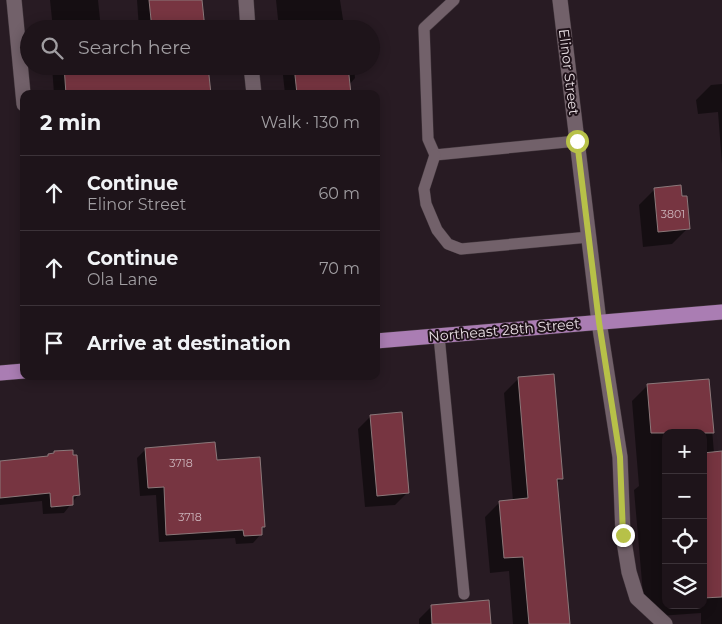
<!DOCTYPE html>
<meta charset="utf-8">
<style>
body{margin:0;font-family:Montserrat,sans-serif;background:#2b2127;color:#f1f3f6}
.controls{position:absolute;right:15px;bottom:15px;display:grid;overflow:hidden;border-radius:10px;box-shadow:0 2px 12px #0003}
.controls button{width:45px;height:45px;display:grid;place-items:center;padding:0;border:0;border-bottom:1px solid #3c3339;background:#1e141a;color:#f1f3f6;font:25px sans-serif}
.stop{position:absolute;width:15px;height:15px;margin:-11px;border:4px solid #b7c148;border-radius:50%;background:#fff}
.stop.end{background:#b7c148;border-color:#fff;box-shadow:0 1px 5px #0008}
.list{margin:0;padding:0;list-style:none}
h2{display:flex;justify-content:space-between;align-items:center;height:65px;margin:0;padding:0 20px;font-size:21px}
h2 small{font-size:16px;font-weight:400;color:#a19ea2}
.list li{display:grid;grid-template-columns:32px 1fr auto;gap:15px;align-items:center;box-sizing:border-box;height:75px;padding:0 20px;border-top:1px solid #3c3339}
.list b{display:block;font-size:19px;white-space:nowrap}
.list p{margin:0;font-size:16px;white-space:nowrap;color:#a19ea2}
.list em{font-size:16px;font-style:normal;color:#a19ea2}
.icon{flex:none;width:28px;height:28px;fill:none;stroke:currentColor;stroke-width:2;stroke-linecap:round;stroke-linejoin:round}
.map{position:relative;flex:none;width:722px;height:624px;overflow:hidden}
.search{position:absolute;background:#1e141a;box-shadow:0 2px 12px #0003;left:20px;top:20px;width:360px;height:55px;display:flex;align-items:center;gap:12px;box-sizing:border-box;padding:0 18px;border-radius:28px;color:#a19ea2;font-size:19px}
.panel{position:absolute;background:#1e141a;box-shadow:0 2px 12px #0003;left:20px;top:90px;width:360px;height:290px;border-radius:10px}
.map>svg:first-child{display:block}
.shadow{fill:#0007;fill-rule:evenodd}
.building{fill:#773541;stroke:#8b787a}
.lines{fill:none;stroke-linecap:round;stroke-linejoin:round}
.lane-casing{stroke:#41363c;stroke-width:12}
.street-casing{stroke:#41363c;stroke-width:16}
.primary-casing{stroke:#41363c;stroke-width:16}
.lane{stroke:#72616a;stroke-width:11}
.street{stroke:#72616a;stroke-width:15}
.primary{stroke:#aa7db3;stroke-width:15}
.route{stroke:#b7c148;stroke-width:6}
.labels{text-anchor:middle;stroke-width:4;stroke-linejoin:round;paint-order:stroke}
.number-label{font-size:11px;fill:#ccb4bb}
.street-label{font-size:14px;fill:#e9dfe4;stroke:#1f1219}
</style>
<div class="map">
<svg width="722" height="624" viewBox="0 0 722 624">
<rect width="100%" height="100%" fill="#281b23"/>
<g class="shadow">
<polygon points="50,0 98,0 101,29 53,29"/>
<polygon points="137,0 202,0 204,29 139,29"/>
<polygon points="276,0 340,0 344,26 357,25 357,29 279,29"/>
<polygon points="52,66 207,66 210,94 54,94"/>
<polygon points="282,66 354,66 355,78 349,85 349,94 285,94"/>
<polygon points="722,84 722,164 718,112 698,114 696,100 711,85"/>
<polygon points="655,189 681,197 688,228 672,244 643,247 639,205"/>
<polygon points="518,379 562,478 557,483 569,624 513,624 509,571 490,573 485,517 500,502 513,501 504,393"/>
<path d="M708,380L714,453L722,452V624H701V613L645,617L634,490L639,486L632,401L648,385ZM666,433H703V605H666Z"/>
<polygon points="371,416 408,492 395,505 365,507 358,429"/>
<polygon points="145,450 216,461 264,526 261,529 261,534 253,543 236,544 235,538 159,542 156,495 140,496 137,458"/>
<polygon points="54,453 78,495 64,513 43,514 42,501 0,505 0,463 45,458"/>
<polygon points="431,607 490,624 419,624 419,619"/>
</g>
<g class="building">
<polygon points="149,0 202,0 205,29 152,29"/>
<polygon points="64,66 208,66 211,94 66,94"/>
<polygon points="294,66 348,66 351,94 297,94"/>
<polygon points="681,185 682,196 687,196 690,229 658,232 654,188"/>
<polygon points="554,374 563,479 557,479 570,624 529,624 523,557 504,558 499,501 528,498 518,377"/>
<polygon points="709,379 714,433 651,433 647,384"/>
<polygon points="402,412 409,493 377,496 370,415"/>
<polygon points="215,442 217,460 260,457 265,527 262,527 262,535 244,536 243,530 166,535 164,487 148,488 145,448"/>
<polygon points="73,450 73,455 77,455 80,495 73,496 73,505 51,507 50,493 0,498 0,461 48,456 48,454 54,453 54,451"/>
<polygon points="722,451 722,597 703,598 703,453"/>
<polygon points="489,600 491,624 432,624 431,605"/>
</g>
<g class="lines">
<g class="lane-casing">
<g id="lane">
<polyline points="454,0 424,28 428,139 435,155 577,141"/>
<polyline points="435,155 424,189 426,204 437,230 448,244 461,249 589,237"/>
<polyline points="439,336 464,594"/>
</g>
</g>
<g class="street-casing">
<g id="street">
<polyline points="14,0 24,104"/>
<polyline points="246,0 248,29"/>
<polyline points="560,0 599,322 620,457 623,535 629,572 637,598 665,624"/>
<polyline points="251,66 254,94"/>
</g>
</g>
<g class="primary-casing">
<g id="primary">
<polyline points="376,341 722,312"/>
<polyline points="0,373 24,371"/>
</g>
</g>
<use href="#lane" class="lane"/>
<use href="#street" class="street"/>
<use href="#primary" class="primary"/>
</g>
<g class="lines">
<polyline class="route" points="577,141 599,322 620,457 623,535"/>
</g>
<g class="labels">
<g class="number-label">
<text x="673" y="218">3801</text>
<text x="181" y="467">3718</text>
<text x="190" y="521">3718</text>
</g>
<g class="street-label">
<text transform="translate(569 72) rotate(83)" y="5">Elinor Street</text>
<text transform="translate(504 330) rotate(-5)" y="5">Northeast 28th Street</text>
</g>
</g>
</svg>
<div class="controls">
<button>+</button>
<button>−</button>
<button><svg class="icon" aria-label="locate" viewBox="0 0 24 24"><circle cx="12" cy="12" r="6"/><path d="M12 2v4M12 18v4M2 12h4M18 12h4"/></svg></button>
<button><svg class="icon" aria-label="layers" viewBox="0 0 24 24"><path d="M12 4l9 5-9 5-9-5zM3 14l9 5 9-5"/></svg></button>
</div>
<div class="stop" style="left:577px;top:141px"></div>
<div class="stop end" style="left:623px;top:535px"></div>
<div class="search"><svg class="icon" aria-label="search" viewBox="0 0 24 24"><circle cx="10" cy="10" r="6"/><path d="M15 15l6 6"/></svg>Search here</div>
<section class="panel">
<h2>2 min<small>Walk · 130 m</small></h2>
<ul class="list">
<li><svg class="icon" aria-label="ahead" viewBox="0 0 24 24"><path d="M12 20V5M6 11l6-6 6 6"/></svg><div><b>Continue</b><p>Elinor Street</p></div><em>60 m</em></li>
<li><svg class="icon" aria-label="ahead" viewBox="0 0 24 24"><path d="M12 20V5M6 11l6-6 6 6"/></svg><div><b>Continue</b><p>Ola Lane</p></div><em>70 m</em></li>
<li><svg class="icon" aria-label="arrive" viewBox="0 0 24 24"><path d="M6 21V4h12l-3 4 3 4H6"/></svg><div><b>Arrive at destination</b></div></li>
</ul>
</section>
</div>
